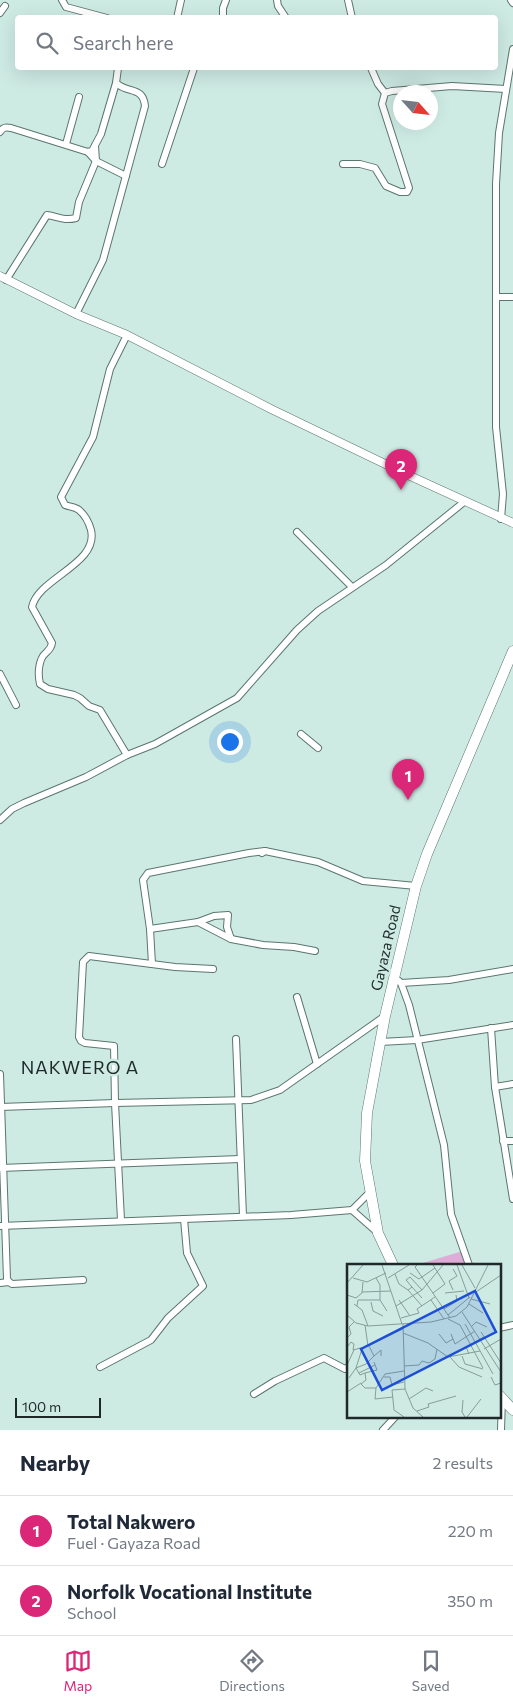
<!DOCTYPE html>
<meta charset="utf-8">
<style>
body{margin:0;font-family:Commissioner,sans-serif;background:#f2f2f3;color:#1f2937}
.compass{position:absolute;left:393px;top:85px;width:45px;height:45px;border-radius:50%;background:#fff;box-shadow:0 5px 20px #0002;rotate:117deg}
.scale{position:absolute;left:15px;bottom:12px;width:86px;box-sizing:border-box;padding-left:5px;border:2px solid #1f2a28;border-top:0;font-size:14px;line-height:18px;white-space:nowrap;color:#1f2a28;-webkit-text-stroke:4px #cdeae3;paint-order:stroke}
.you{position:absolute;left:229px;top:741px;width:18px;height:18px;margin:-12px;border:4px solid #fff;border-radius:50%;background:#1a73e8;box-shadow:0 0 0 8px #1a73e833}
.badge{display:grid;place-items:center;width:32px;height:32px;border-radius:50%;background:#db2777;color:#fff;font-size:16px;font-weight:700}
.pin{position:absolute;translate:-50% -41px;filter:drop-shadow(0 1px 2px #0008)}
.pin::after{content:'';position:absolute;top:26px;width:18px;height:15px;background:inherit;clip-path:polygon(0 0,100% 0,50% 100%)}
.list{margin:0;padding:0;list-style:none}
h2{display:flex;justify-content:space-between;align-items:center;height:65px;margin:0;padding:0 20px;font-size:21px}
h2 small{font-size:16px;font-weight:400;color:#747a83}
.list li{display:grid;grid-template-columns:32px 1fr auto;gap:15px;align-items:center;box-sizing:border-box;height:70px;padding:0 20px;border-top:1px solid #e0e1e3}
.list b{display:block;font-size:19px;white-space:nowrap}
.list p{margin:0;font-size:16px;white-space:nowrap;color:#747a83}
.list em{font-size:16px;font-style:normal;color:#747a83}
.icon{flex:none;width:28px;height:28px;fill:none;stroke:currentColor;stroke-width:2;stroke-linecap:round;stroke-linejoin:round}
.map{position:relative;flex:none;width:513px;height:1430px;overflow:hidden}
.search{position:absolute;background:#fff;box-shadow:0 5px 20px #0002;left:15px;right:15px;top:15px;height:55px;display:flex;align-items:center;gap:12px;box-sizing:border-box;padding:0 18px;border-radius:5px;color:#747a83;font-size:19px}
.sheet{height:205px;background:#fff}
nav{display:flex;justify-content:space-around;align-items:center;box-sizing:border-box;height:70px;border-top:1px solid #e0e1e3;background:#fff;font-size:14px;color:#747a83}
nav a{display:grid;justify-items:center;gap:2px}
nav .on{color:#db2777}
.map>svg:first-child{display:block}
.green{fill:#deacd6}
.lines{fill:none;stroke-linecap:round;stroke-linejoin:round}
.minor-casing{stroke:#5b766f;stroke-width:8}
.tertiary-casing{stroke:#5b766f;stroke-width:9}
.primary-casing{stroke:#5b766f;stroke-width:11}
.minor{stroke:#fff;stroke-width:6}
.tertiary{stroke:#fff;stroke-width:8}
.primary{stroke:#fff;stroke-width:10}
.labels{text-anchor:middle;stroke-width:5;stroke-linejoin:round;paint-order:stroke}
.street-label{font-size:15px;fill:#1f2a28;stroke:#cdeae3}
.quarter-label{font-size:18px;letter-spacing:1px;fill:#1f2a28;stroke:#cdeae3}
.inset-road{fill:none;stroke:#879d98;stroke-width:1}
.view{fill:#1d4ed8;fill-opacity:0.15;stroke:#1d4ed8;stroke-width:2.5}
.inset-edge{fill:none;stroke:#1f2a28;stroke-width:2.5}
</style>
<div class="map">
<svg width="513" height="1430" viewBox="0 0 513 1430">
<rect width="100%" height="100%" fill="#cdeae3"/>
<polygon class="green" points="463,1251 466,1265 416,1265"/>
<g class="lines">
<g class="minor-casing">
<g id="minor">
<polyline points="62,0 66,7 107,18"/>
<polyline points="277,0 278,6 286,18"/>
<polyline points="348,0 352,18"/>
<polyline points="511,0 513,3"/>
<polyline points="0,13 5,6"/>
<polyline points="177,18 181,0"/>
<polyline points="223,18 223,8 226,0"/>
<polyline points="371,68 378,84 385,93"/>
<path d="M0,132C3,127 6,127 11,128L88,152L92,151L101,134L116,83"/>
<polyline points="66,144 79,97"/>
<polyline points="88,152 96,161 126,176"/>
<polyline points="162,164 194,68"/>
<polyline points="343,164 360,164 375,168 386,186 400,192 407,192 409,188 408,185 382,104 385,93 392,91 452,86 506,89"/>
<path d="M6,280L47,215C59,217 64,221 76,218L79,202L96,161L95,146"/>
<polyline points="496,297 513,297"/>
<path d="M76,314L103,260L145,106C143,86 128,94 116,83L118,68"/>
<path d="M127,335L110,369L93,437L61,497L65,505C70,507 75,507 79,510C85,515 89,523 91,530C99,564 38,578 32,607L52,643C51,650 47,651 43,656C38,664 38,676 40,684L48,689L74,695L80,698L89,706L100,710L127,755"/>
<polyline points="501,519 503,494 496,427 496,184 499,133 513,49"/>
<polyline points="297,532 352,587"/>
<polyline points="0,674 16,705"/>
<polyline points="301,734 318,748"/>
<polyline points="0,820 12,809 24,803 86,777 127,755 155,744 237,698 297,630 318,611 386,565 464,502"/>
<polyline points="262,853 265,851 318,862 363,881 416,886"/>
<polyline points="198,922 214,916 228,915 227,927 231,939"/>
<polyline points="150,929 198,922 231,939 263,945 294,947 315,951"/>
<polyline points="152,964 150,929 143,880 148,873 249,853 265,851"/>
<polyline points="399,981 401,983 449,980 513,969"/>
<polyline points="401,983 409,1005 444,1145 451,1214 469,1265"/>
<polyline points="297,997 317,1064"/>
<polyline points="491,1028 495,1087 513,1199"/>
<polyline points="236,1039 243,1216"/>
<polyline points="380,1042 417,1040 513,1025"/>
<polyline points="0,1074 7,1279 9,1282"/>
<polyline points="495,1087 513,1084"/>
<polyline points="0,1107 115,1103 251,1100 280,1090 385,1016"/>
<polyline points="503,1141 513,1141"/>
<polyline points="0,1168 240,1159"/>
<polyline points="352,1210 377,1232"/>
<polyline points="121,1220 115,1103 114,1046 85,1043 81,1041 79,1037 83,962 89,956 175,967 213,969"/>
<polyline points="0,1226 291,1215 352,1210 370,1192"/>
<polyline points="0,1283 9,1282 12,1284 83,1280"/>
<polyline points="499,1328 513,1325"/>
<polyline points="100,1367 151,1340 168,1318 203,1286 187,1253 184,1219"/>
<polyline points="254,1394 275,1381 324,1358 345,1369 348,1367"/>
<polyline points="383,1430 396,1416"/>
<polyline points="501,1430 502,1399"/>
</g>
</g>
<g class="tertiary-casing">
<polyline id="tertiary" points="0,276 76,314 127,335 271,409 408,475 513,523"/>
</g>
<g class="primary-casing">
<g id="primary">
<polyline points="393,1265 378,1233 365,1161 367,1113 385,1016 416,886 427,854 513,651"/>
<polyline points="499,1395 513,1410"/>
</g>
</g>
<use href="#minor" class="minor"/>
<use href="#tertiary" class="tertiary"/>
<use href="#primary" class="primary"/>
</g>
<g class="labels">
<g class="street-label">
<text transform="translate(386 948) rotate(-77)" y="5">Gayaza Road</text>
</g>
<g class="quarter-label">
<text x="80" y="1074">NAKWERO A</text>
</g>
</g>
<g transform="translate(347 1264)">
<rect width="154" height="154" fill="#cdeae3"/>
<path class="inset-road" d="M35,1L55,60M70,1L68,3L103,54M86,1L98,20L86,29M110,1L122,34M115,1L128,24M106,5L110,12L102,17L106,26M63,9L72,15L88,4M48,10L52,20L61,26L65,23L59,16L63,13L75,26M6,14L20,18L39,9M29,14L33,21V36L40,47M41,14L62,1M0,19L16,1M64,22L75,34M61,26L75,42M15,28L44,27M129,28L154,11M98,29L117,27M0,31L9,34L15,29L16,18M124,35L143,40M52,36L63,52M84,36L97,55M24,38L26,47L36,52M7,40L15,46L21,62M122,40L136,49M10,42L11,36H33M49,42L75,26L96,1M97,45L110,37L109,31M115,48L154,108M0,51L9,59L21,62L84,58L109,52L120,43L141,1M101,51L123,33M54,54L72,49L70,45L88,33M101,55L113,61L136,104M56,60L58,125L66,144L76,153M118,60L146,110M18,61L21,82M125,62L129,58L140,63M134,68L154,99M56,69L81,79L101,93L133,87M92,70L99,79L106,75M104,70L108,80L128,67M0,74L4,70L2,63L7,58M1,82L4,78L7,80L6,86L21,82L56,65M22,82L27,92L34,86V92M137,85L154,75M122,90L119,83L137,73M27,92L19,100L9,104L13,111L18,109L19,116L14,120L18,124H29L38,110L57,107M115,92L118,100L136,105M103,93L112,103L135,113M0,101L7,86M57,102L72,101L75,97L82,99L88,95L90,85M12,109L28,101M18,109L30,106L27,98M37,113H43L45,121L57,118M144,113L148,121L154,119M2,114L9,104L15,85M29,124L28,135L46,133M0,128L14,119M62,135L79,124L86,127M116,136L115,148L118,153M70,147L82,143L81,140L109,132M57,153L47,146L45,126L58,125M120,153L134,135"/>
<path class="view" d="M128,27L149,68L35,126L14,85Z"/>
<rect width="154" height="154" class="inset-edge"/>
</g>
</svg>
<svg class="compass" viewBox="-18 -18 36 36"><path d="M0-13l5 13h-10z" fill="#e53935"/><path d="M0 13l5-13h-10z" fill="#747a83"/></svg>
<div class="scale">100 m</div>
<div class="you"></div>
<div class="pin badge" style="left:408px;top:800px">1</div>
<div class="pin badge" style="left:401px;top:490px">2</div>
<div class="search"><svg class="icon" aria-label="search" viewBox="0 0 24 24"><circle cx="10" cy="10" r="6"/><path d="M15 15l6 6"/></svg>Search here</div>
</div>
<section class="sheet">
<h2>Nearby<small>2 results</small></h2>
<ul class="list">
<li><span class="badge">1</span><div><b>Total Nakwero</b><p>Fuel · Gayaza Road</p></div><em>220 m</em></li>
<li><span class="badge">2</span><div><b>Norfolk Vocational Institute</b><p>School</p></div><em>350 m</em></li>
</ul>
</section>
<nav>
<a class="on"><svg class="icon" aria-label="map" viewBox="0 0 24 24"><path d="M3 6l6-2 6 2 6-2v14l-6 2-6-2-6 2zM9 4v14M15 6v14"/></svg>Map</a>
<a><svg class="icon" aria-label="directions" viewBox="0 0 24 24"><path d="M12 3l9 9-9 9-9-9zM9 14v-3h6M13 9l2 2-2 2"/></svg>Directions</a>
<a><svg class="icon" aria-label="saved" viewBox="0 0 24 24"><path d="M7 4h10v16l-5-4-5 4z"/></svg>Saved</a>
</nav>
